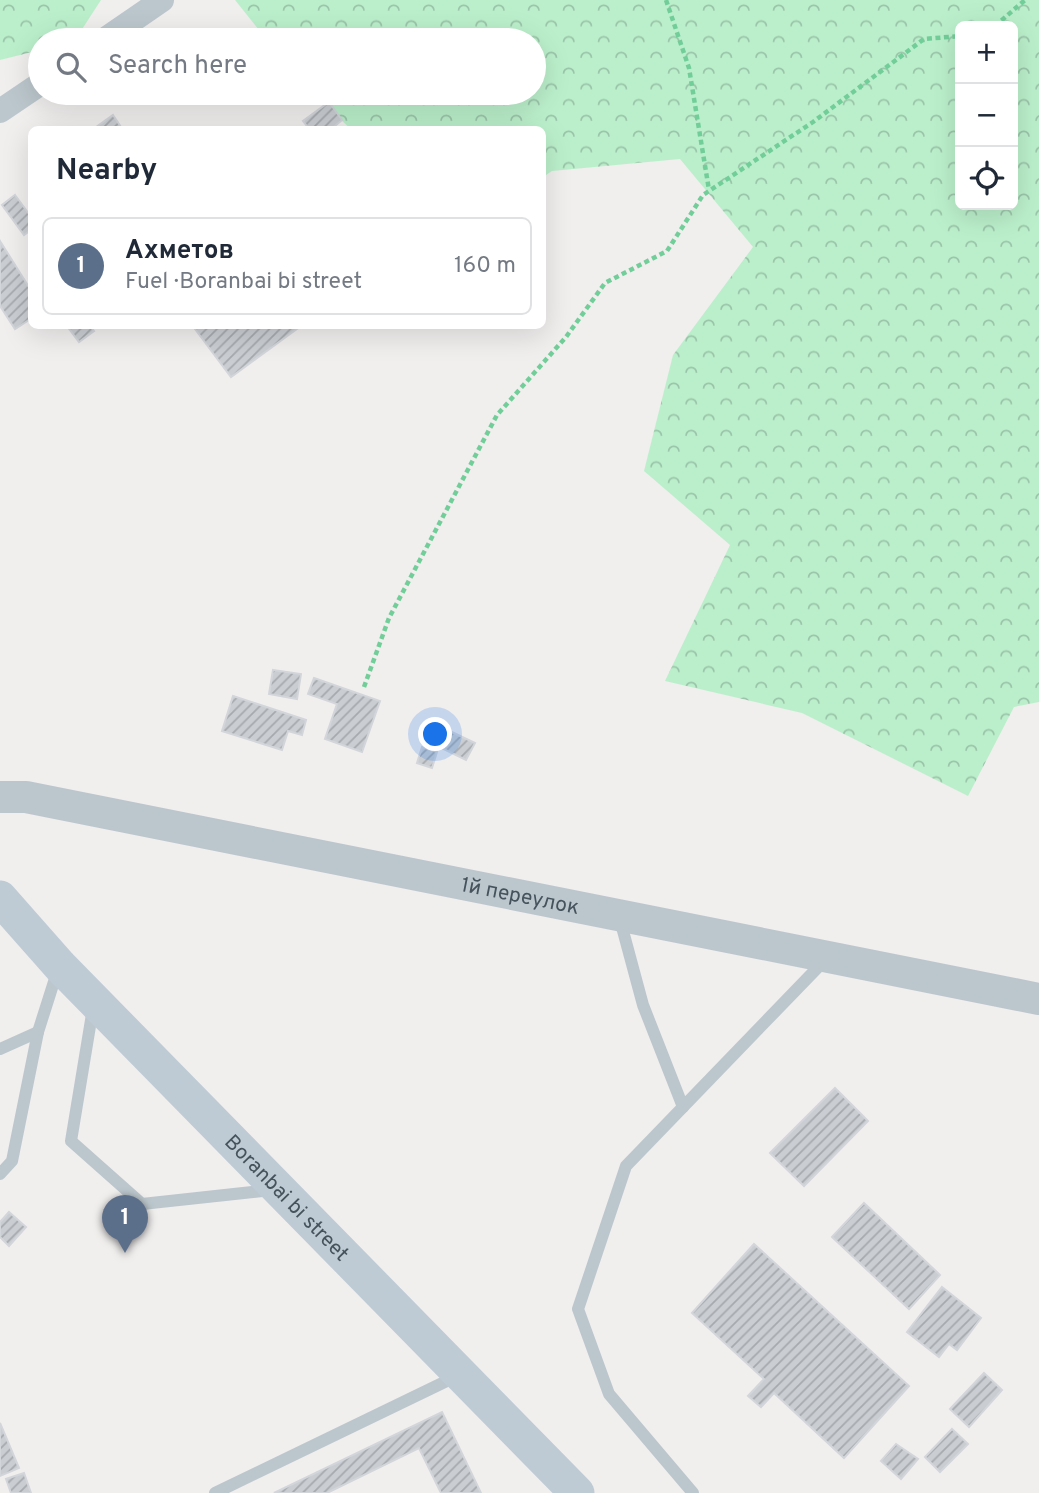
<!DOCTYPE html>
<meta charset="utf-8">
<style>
body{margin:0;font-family:Overpass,sans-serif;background:#f2f2f3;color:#1f2937}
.controls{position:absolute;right:21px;top:21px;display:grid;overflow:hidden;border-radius:10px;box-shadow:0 7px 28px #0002}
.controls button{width:63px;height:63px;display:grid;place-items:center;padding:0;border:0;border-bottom:2px solid #e0e1e3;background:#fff;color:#1f2937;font:35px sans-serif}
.you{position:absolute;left:436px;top:735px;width:24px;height:24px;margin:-18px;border:5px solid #fff;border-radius:50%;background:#1a73e8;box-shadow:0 0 0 10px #1a73e833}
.badge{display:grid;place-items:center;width:46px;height:46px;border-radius:50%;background:#db2777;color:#fff;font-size:23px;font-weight:700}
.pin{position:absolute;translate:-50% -58px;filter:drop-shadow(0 2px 4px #0008)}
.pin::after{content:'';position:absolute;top:37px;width:24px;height:21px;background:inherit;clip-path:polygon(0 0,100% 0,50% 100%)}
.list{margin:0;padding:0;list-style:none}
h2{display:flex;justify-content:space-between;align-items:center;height:91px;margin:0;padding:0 28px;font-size:30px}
h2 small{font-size:23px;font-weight:400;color:#747a83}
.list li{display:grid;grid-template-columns:46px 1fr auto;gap:21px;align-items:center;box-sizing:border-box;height:98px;margin:0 14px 14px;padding:0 14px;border:2px solid #e0e1e3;border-radius:10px}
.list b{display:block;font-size:26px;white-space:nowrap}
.list p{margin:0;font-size:23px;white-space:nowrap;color:#747a83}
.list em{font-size:23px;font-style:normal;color:#747a83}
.icon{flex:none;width:38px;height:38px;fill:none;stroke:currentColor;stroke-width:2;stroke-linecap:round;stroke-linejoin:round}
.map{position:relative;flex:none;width:1039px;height:1493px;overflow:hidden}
.search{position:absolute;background:#fff;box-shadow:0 7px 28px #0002;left:28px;top:28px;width:518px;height:77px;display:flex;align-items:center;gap:18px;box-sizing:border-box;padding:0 24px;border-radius:38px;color:#747a83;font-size:26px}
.panel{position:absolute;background:#fff;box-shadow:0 7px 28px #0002;left:28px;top:126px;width:518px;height:203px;border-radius:10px}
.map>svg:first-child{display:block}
.forest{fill:url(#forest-crowns);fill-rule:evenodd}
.building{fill:url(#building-hatch);stroke:#d2d5da;stroke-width:2}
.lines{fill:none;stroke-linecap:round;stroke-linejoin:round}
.path{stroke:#72ce99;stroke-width:4.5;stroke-dasharray:5 3.5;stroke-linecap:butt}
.service{stroke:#bcc7cd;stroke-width:12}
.minor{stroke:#bcc7cd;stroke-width:24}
.tertiary{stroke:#bcc7cd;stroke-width:32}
.secondary{stroke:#becbd5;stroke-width:35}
.labels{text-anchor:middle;stroke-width:5;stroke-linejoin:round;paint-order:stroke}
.street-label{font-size:21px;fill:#46535c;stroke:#fff}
</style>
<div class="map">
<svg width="1039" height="1493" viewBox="0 0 1039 1493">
<defs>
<pattern id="forest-crowns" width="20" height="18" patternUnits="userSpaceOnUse" patternTransform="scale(1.75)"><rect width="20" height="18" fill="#bbefcb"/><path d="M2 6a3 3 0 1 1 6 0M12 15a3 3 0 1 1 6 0" fill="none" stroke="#9ac4a8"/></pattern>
<pattern id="building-hatch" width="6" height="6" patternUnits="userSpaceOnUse" patternTransform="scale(1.75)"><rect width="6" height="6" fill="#caced3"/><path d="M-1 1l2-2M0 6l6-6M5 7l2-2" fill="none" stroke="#a6aaae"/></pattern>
</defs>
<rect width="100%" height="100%" fill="#f1eeee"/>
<g class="forest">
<polygon points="0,0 101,0 75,40 40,40 40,50 0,60"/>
<path d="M235,0H1039V702L1014,707L968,796L802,713L665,681L730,545L644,471L673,355L753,247L680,159L552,171L543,177L542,130L351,129L311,93H534V40H267ZM960,26H1013V205H960Z"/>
</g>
<g class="building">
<polygon points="329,102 342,120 330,130 310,130 303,121"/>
<polygon points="113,115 123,130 92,130"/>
<polygon points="15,195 32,218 32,229 24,235 2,205"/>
<polygon points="0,241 32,292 32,318 15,329 0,306"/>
<polygon points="67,326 90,326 94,331 79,342"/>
<polygon points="199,326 301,326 231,377 195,329"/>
<polygon points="273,670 301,674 297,699 269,694"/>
<polygon points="314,678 380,701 362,752 325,739 337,704 308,694"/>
<polygon points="233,696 306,720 302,735 288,731 282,750 222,731"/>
<polygon points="435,724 475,743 466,760 427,741"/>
<polygon points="422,747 437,752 432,768 417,763"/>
<polygon points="835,1088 868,1121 804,1186 770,1153"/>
<polygon points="864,1203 940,1275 909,1309 832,1237"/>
<polygon points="9,1212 26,1227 9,1246 0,1237 0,1222"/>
<polygon points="754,1244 909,1386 844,1458 774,1393 761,1407 748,1396 764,1379 692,1313"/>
<polygon points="942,1287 981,1318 957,1350 949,1344 939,1357 907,1332"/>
<polygon points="984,1373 1002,1390 969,1427 950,1409"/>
<polygon points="442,1412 481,1493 441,1493 419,1448 327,1493 274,1493"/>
<polygon points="0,1423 19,1468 0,1476"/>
<polygon points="952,1429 968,1444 940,1472 925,1457"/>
<polygon points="896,1444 918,1459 901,1479 881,1461"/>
<polygon points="24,1473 31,1493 11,1493 6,1479"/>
</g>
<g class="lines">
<g class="path">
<polyline points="666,0 689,68 709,190"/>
<polyline points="995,26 1025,0"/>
<polyline points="364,687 389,618 497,415 566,337 605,283 667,251 703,195 813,122 924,39 960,36"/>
</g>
<g class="service">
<polyline points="619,916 643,1005 683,1107"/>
<polyline points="93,1008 71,1141 142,1204 271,1190"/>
<polyline points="0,1049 38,1032"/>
<polyline points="0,1174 12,1161 38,1032 58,969"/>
<polyline points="215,1493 457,1376"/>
<polyline points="693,1493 609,1394 578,1309 626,1166 825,960"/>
</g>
<g class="minor">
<polyline points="104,40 162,0"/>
<polyline points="0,111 40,84"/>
</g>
<path class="tertiary" id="s1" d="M0,797H26L1039,999"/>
<path class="secondary" id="s2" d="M0,898L60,966L577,1493"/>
</g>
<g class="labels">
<g class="street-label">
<text dy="7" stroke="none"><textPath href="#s1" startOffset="530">1й переулок</textPath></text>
<text dy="7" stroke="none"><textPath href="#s2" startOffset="415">Boranbai bi street</textPath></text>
</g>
</g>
</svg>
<div class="controls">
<button>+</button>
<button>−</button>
<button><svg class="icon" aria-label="locate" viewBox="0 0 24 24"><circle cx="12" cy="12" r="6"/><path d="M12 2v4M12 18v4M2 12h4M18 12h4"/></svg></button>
</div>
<div class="you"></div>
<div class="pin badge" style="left:125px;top:1253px;background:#5c6f8a">1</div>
<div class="search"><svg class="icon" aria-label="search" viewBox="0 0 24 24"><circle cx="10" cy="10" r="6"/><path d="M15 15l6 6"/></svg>Search here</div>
<section class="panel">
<h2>Nearby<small></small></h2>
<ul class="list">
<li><span class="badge" style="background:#5c6f8a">1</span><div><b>Ахметов</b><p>Fuel · Boranbai bi street</p></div><em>160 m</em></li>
</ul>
</section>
</div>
